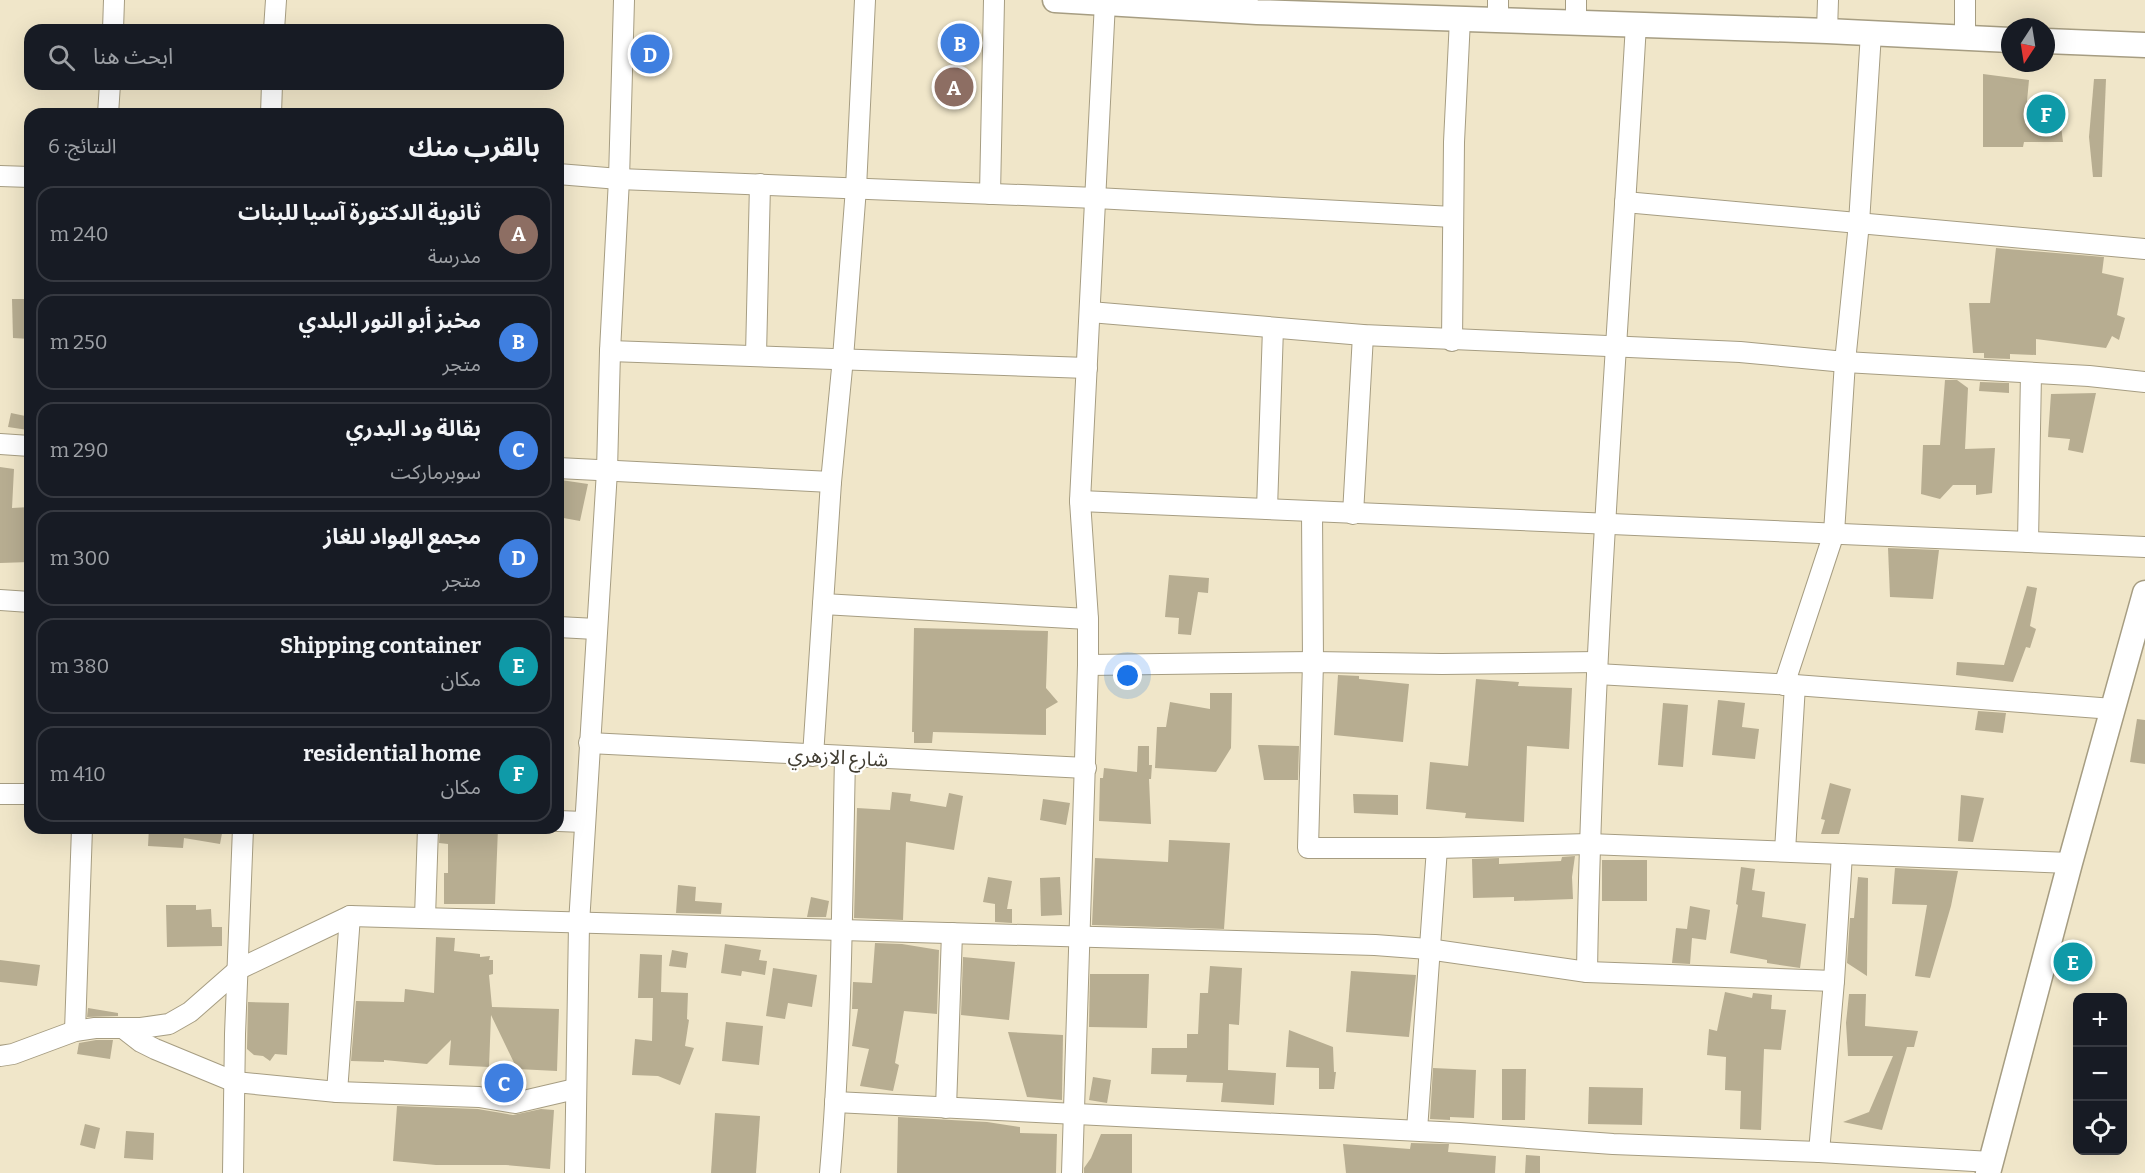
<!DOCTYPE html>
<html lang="ar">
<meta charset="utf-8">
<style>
body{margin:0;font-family:Bitter,"Noto Sans Arabic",serif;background:#20242c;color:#f1f3f6;direction:rtl}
.controls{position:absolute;right:18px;bottom:18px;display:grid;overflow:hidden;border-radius:12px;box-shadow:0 6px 24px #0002}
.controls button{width:54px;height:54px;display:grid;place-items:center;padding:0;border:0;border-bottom:2px solid #363941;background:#171b24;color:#f1f3f6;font:30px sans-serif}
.compass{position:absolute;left:2001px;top:18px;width:54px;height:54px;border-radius:50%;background:#171b24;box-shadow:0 6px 24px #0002;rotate:192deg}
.you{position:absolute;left:1128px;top:676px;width:21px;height:21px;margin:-15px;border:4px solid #fff;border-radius:50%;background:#1a73e8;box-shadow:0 0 0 9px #1a73e833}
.badge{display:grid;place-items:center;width:39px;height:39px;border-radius:50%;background:#96b0be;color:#fff;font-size:20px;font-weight:700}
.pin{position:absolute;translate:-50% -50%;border:3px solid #fff;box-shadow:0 2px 6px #0006}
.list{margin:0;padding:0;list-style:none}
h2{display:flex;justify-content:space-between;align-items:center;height:78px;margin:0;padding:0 24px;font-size:26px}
h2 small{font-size:20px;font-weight:400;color:#9ea1a6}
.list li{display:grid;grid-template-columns:39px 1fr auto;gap:18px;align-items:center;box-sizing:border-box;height:96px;margin:0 12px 12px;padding:0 12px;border:2px solid #363941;border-radius:18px}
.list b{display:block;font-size:22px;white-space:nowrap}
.list p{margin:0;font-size:20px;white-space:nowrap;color:#9ea1a6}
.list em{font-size:20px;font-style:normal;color:#9ea1a6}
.icon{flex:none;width:33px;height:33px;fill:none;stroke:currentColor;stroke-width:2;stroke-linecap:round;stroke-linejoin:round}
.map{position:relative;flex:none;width:2145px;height:1173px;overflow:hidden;direction:ltr}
.search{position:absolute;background:#171b24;box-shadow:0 6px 24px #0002;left:24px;top:24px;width:540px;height:66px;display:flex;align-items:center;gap:15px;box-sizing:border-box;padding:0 21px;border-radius:18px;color:#9ea1a6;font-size:22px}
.panel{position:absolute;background:#171b24;box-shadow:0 6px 24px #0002;left:24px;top:108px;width:540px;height:726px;border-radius:18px;direction:rtl}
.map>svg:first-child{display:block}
.building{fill:#b7ad91}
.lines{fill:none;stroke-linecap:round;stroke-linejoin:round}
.minor-casing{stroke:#a69d82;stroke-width:22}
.tertiary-casing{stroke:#a69d82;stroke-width:27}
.minor{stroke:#fff;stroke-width:20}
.tertiary{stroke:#fff;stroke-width:24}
.labels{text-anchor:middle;stroke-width:4.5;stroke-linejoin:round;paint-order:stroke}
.street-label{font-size:20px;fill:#403c31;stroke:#fff}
</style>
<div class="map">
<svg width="2145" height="1173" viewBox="0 0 2145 1173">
<rect width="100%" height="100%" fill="#f0e6c9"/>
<g class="building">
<polygon points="1983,74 2029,80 2027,101 2056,104 2057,125 2061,126 2063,142 2024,142 2023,147 1983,147"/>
<polygon points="2094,79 2106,79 2102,177 2093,177 2089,137"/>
<polygon points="1996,248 2104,257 2102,273 2124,278 2117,315 2125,318 2119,340 2112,336 2106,348 2036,339 2036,355 2010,354 2010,359 1984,358 1984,353 1973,353 1969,303 1990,303"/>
<polygon points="12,299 30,299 30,339 13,338"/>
<polygon points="1945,380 1957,380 1968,388 1965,449 1995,448 1992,493 1976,495 1976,485 1953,485 1940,499 1921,494 1923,445 1940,445"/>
<polygon points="1980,382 2009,383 2009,393 1979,391"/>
<polygon points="2096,393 2083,453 2068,450 2070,439 2048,437 2051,394"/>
<polygon points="11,413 30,417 28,430 8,427"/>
<polygon points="0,467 14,469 12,508 30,507 30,562 0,563"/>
<polygon points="561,480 588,484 580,521 558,517 558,483 560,483"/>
<polygon points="1888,548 1939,550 1933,599 1890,597"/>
<polygon points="1169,575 1209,578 1208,593 1198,592 1191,635 1178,634 1179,618 1165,617"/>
<polygon points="2027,586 2037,588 2030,626 2036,629 2030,648 2026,647 2013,682 1956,675 1957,662 2004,665"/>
<polygon points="914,628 1048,631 1046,688 1058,702 1046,709 1046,735 933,732 932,743 914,743 914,732 912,732"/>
<polygon points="1338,675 1359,676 1359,679 1409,684 1403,742 1334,735"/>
<polygon points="1476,679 1519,682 1518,686 1572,688 1569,749 1527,746 1524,822 1465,818 1466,813 1426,809 1430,762 1468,766"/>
<polygon points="1210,693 1232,693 1231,748 1216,772 1155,768 1157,727 1166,727 1170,702 1210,709"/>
<polygon points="1718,700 1745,703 1742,727 1759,729 1755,759 1712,755"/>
<polygon points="1663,703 1688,705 1683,767 1658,765"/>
<polygon points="1978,711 2006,713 2003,733 1975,730"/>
<polygon points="2137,719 2145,720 2145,764 2130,762"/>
<polygon points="1258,745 1299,746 1298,780 1264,780"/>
<polygon points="1138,746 1149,746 1149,765 1152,765 1151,779 1149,779 1151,824 1099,821 1100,778 1103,778 1104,768 1137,772"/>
<polygon points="1830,783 1851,789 1839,834 1821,834 1825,820 1821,819"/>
<polygon points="892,792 911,794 910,801 946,807 949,793 963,796 954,850 906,842 903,920 854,918 857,808 890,810"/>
<polygon points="1353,794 1398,795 1398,815 1354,813"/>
<polygon points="1961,795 1984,798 1973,842 1958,841"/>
<polygon points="1043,799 1070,803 1066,825 1040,820"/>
<polygon points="149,828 223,828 220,844 184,838 183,848 148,846"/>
<polygon points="440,828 498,828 495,904 444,904 444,873 448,873 448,844 439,843"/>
<polygon points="1169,840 1230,843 1224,929 1092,925 1095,858 1168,862"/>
<polygon points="1575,856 1572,877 1573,899 1514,901 1514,897 1473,898 1472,859 1499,858 1499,864 1561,861 1562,857"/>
<rect x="1602" y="860" width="45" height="41"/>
<polygon points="1741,867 1755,869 1752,890 1765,892 1762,917 1806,924 1800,968 1767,963 1767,960 1730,953 1738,905 1736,904"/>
<polygon points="1895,868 1958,871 1951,906 1930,978 1915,976 1927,905 1892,904"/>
<polygon points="988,877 1012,881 1007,909 1012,909 1012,923 995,922 995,904 983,902"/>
<polygon points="1060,877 1062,915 1041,916 1040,878"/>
<polygon points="1858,877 1868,878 1867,976 1847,963 1850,918 1854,918"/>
<polygon points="678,885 696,887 695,901 722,903 721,914 676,913"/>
<polygon points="811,897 829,901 826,917 807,917"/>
<polygon points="166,905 196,905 196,910 211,909 212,927 222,927 222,946 167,947"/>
<polygon points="1690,906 1710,910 1706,940 1692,938 1690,964 1672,963 1676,928 1687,929"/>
<polygon points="436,937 455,938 454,951 480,954 480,957 490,956 489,960 493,960 493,974 489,975 492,1007 559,1009 557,1071 517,1069 491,1015 489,1067 449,1065 451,1040 427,1064 384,1060 384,1062 351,1061 356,1001 404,1002 405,989 434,993"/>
<polygon points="875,943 902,944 939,950 937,1014 904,1011 895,1063 899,1065 893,1091 860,1086 869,1049 852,1046 858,1009 852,1009 853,982 872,983"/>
<polygon points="725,944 761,950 759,960 767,961 765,975 742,971 741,976 721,973"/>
<polygon points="672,950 688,953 686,968 669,966"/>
<polygon points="640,954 662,955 661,992 688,993 687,1019 689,1020 685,1046 694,1048 680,1085 658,1076 632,1075 635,1039 652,1041 653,998 638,998"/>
<polygon points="963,957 1015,962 1009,1020 961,1015"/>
<polygon points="0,960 40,965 37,986 0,982"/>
<polygon points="1210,966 1242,968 1239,1025 1229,1024 1228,1070 1276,1073 1274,1105 1221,1102 1223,1083 1186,1082 1187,1075 1151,1074 1152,1048 1187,1048 1187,1034 1198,1034 1200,993 1208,993"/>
<polygon points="773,968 817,975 812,1007 788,1003 785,1019 766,1016"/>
<polygon points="1351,971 1416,975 1409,1037 1346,1032"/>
<polygon points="1090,974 1149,974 1147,1028 1089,1027"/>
<polygon points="1725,992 1752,998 1753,993 1772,995 1771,1009 1786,1010 1781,1050 1764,1049 1761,1130 1740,1129 1741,1091 1725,1090 1726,1057 1707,1055 1709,1029 1717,1031"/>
<polygon points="1849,994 1866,994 1865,1026 1918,1031 1914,1047 1907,1047 1882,1130 1843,1122 1869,1112 1893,1056 1848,1056 1846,1023"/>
<polygon points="248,1002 289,1003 287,1055 275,1054 270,1061 263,1056 254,1055 247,1049"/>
<polygon points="88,1008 118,1013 118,1016 87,1017"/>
<polygon points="726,1022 763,1026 759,1065 722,1061"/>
<polygon points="1289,1030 1333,1047 1334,1072 1336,1072 1334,1089 1319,1089 1319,1068 1286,1067"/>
<polygon points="1008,1032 1063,1035 1062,1100 1027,1097"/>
<polygon points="96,1040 113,1040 110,1059 77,1054 79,1043"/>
<polygon points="1433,1068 1476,1070 1474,1118 1450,1117 1450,1120 1430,1119"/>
<polygon points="1502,1069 1526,1069 1525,1120 1502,1120"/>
<polygon points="1093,1077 1111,1080 1107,1103 1089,1100"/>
<polygon points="1589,1087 1643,1088 1642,1125 1588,1124"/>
<polygon points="397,1106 478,1109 513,1115 541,1109 554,1110 550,1169 506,1165 436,1165 393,1161"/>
<polygon points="715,1113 760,1116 756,1173 711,1173"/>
<polygon points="898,1117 987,1122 1020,1127 1020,1133 1057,1134 1056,1173 897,1173"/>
<polygon points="85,1124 100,1128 95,1149 80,1145"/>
<polygon points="126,1131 154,1133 153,1160 124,1158"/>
<polygon points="1101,1134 1132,1134 1132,1173 1084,1173 1084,1168 1091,1158"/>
<polygon points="1411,1143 1449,1144 1448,1152 1496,1156 1495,1173 1346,1173 1343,1144 1410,1149"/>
<polygon points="1526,1155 1540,1156 1540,1173 1525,1173"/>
</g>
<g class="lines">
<g class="minor-casing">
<g id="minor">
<polyline points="1498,20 1498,0"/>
<polyline points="1576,22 1576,0"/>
<polyline points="113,30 114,0"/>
<polyline points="274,30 276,0"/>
<polyline points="1827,31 1828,0"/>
<polyline points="1965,38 1965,0"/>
<polyline points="108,114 110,84"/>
<polyline points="271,114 272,84"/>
<polyline points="558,174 619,179 1096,198 1453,217"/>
<polyline points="0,176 30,177"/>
<polyline points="990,194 994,0"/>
<polyline points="1625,202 2145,249"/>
<polyline points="1090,312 1363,335 1740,352 1845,362 2089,376 2145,382"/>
<polyline points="1452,341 1454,142 1460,19"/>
<polyline points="610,351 1087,368"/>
<polyline points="756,355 760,184"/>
<polyline points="0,444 30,446"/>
<polyline points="558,468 831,482"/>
<polyline points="1080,501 2145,547"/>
<polyline points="1267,509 1273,328"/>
<polyline points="1312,512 1313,662 1308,848 1437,848 1589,844 2070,863"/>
<polyline points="1353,514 1363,335"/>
<polyline points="2028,542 2031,373"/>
<polyline points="0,600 30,602"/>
<polyline points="823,604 1088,619"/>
<polyline points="558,627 596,629"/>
<polyline points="1088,665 1313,662 1442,664 1597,662"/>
<polyline points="1597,674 1795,685 2113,709"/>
<polyline points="1784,685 1834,533 1845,362 1859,223 1871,33"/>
<polyline points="589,743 1086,768"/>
<polyline points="813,756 831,482 843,358 856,188 865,0"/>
<polyline points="0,794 30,794"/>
<polyline points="558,821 584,822"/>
<polyline points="1785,851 1795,685"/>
<polyline points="425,917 428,828"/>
<path d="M1587,972C1592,655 1618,340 1636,24"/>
<polyline points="123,1028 141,1042 155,1049 235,1082 337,1092 479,1097 515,1103 575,1089"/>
<polyline points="75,1031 82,828"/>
<polyline points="0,1056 13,1054 75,1031 95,1028 141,1028 169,1024 190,1012 239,969 350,916 1375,945 1428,949 1587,972 1834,981"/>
<polyline points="337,1092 350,916"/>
<polyline points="835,1102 1460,1133 1613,1144 1819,1152 1991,1162"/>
<polyline points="946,1108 952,933"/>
<polyline points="1417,1130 1437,848"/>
<polyline points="1819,1152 1834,981 1842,854"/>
<polyline points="233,1173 235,1034 243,828"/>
<polyline points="575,1173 579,924 607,471 610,351 619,179 624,0"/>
<path d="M830,1173C842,1035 842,896 845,758"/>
<polyline points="1072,1173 1088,665 1088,619 1080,501 1105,2"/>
</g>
</g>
<g class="tertiary-casing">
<g id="tertiary">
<polyline points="1055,0 1257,12 1827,31 2010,40"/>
<polyline points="2046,41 2145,45"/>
<polyline points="1988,1173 2070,863 2145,593"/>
</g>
</g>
<use href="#minor" class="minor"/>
<use href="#tertiary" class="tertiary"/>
</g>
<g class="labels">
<g class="street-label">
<text transform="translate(838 757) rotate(3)" y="7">شارع الازهري</text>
</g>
</g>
</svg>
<div class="controls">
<button>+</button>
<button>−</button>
<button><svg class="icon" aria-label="locate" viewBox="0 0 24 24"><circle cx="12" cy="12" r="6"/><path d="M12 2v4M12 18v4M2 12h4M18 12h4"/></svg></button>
</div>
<svg class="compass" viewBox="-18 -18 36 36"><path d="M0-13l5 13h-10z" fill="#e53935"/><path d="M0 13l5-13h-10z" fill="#9ea1a6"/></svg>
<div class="you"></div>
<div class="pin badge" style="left:954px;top:87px;background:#8d6e63">A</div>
<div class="pin badge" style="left:960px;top:43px;background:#3f7fe0">B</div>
<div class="pin badge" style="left:504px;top:1083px;background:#3f7fe0">C</div>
<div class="pin badge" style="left:650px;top:54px;background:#3f7fe0">D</div>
<div class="pin badge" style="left:2073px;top:962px;background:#0f9aa8">E</div>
<div class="pin badge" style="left:2046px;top:114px;background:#0f9aa8">F</div>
<div class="search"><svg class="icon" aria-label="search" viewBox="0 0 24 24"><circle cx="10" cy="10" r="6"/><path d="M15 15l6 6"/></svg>ابحث هنا</div>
<section class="panel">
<h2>بالقرب منك<small>النتائج: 6</small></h2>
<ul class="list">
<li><span class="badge" style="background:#8d6e63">A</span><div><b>ثانوية الدكتورة آسيا للبنات</b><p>مدرسة</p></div><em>240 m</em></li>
<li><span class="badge" style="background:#3f7fe0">B</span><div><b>مخبز أبو النور البلدي</b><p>متجر</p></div><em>250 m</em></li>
<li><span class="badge" style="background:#3f7fe0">C</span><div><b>بقالة ود البدري</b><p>سوبرماركت</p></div><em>290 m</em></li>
<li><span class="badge" style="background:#3f7fe0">D</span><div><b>مجمع الهواد للغاز</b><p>متجر</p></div><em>300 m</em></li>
<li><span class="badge" style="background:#0f9aa8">E</span><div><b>Shipping container</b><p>مكان</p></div><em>380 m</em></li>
<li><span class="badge" style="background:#0f9aa8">F</span><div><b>residential home</b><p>مكان</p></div><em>410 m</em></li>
</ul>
</section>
</div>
